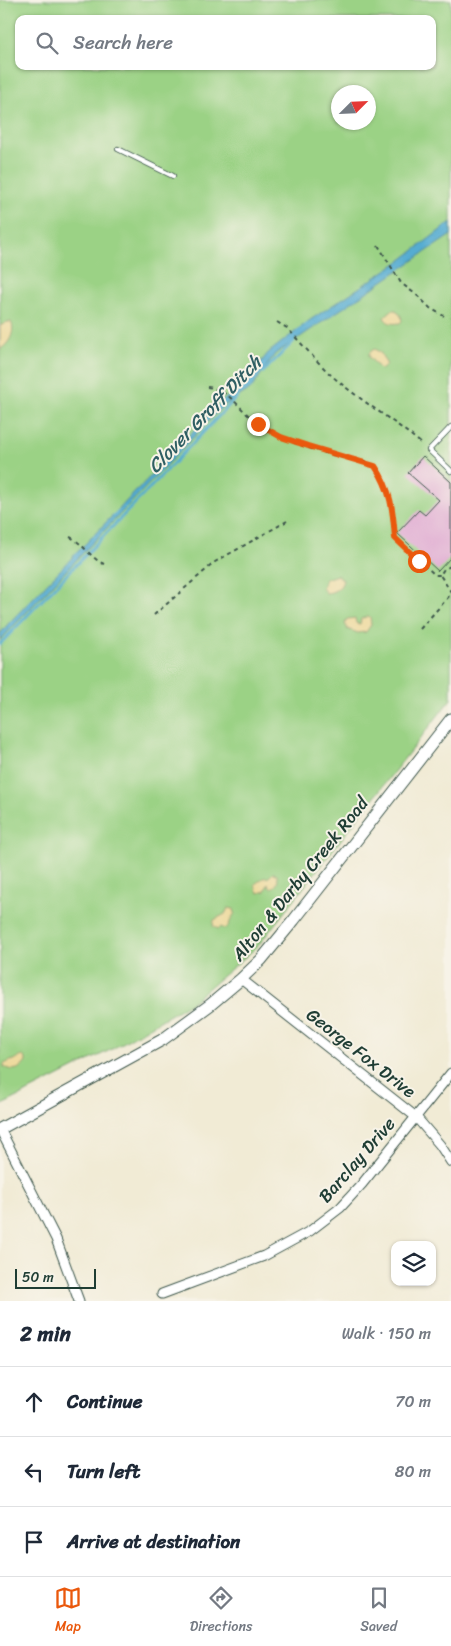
<!DOCTYPE html>
<meta charset="utf-8">
<style>
body{margin:0;font-family:Sriracha,sans-serif;background:#f2f2f3;color:#1f2937}
.controls{position:absolute;right:15px;bottom:15px;display:grid;overflow:hidden;border-radius:10px;box-shadow:0 1px 4px #0004}
.controls button{width:45px;height:45px;display:grid;place-items:center;padding:0;border:0;border-bottom:1px solid #e0e1e3;background:#fff;color:#1f2937;font:25px sans-serif}
.compass{position:absolute;left:331px;top:85px;width:45px;height:45px;border-radius:50%;background:#fff;box-shadow:0 1px 4px #0004;rotate:66deg}
.scale{position:absolute;left:15px;bottom:12px;width:81px;box-sizing:border-box;padding-left:5px;border:2px solid #1f3d34;border-top:0;font-size:14px;line-height:18px;white-space:nowrap;color:#1f3d34;-webkit-text-stroke:4px #f7f3e8;paint-order:stroke}
.stop{position:absolute;width:15px;height:15px;margin:-11px;border:4px solid #ea580c;border-radius:50%;background:#fff}
.stop.end{background:#ea580c;border-color:#fff;box-shadow:0 1px 5px #0008}
.list{margin:0;padding:0;list-style:none}
h2{display:flex;justify-content:space-between;align-items:center;height:65px;margin:0;padding:0 20px;font-size:21px}
h2 small{font-size:16px;font-weight:400;color:#747a83}
.list li{display:grid;grid-template-columns:32px 1fr auto;gap:15px;align-items:center;box-sizing:border-box;height:70px;padding:0 20px;border-top:1px solid #e0e1e3}
.list b{display:block;font-size:19px;white-space:nowrap}
.list em{font-size:16px;font-style:normal;color:#747a83}
.icon{flex:none;width:28px;height:28px;fill:none;stroke:currentColor;stroke-width:2;stroke-linecap:round;stroke-linejoin:round}
.map{position:relative;flex:none;width:451px;height:1301px;overflow:hidden}
.search{position:absolute;background:#fff;box-shadow:0 1px 4px #0004;left:15px;right:15px;top:15px;height:55px;display:flex;align-items:center;gap:12px;box-sizing:border-box;padding:0 18px;border-radius:10px;color:#747a83;font-size:19px}
.sheet{height:275px;background:#fff}
nav{display:flex;justify-content:space-around;align-items:center;box-sizing:border-box;height:70px;border-top:1px solid #e0e1e3;background:#fff;font-size:14px;color:#747a83}
nav a{display:grid;justify-items:center;gap:2px}
nav .on{color:#ea580c}
.map>svg:first-child{display:block}
.green{fill:#9bd285;stroke:#5d885c;fill-rule:evenodd}
.sand{fill:#eeda9e;stroke:#868c69}
.water{fill:#54acd1;stroke:#3a7482}
.lines{fill:none;stroke-linecap:round;stroke-linejoin:round}
.stream{stroke:#54acd1;stroke-width:3}
.building{fill:#dea5d0}
.service-casing{stroke:#3e574c;stroke-width:6}
.minor-casing{stroke:#3e574c;stroke-width:11}
.tertiary-casing{stroke:#3e574c;stroke-width:13}
.path{stroke:#3e574c;stroke-width:2;stroke-dasharray:4 4;stroke-linecap:butt}
.service{stroke:#fff;stroke-width:4.5}
.minor{stroke:#fff;stroke-width:9}
.tertiary{stroke:#fff;stroke-width:11}
.route{stroke:#ea580c;stroke-width:6}
.labels{text-anchor:middle;stroke-width:4;stroke-linejoin:round;paint-order:stroke}
.street-label{font-size:18px;fill:#1f3d34;stroke:#f7f3e8}
.water-label{font-size:19px;font-style:italic;fill:#2f5e63;stroke:#f7f3e8}
</style>
<div class="map">
<svg width="451" height="1301" viewBox="0 0 451 1301">
<rect width="100%" height="100%" fill="#f7f3e8"/>
<filter id="ink" filterUnits="userSpaceOnUse"><feTurbulence type="fractalNoise" baseFrequency=".02" numOctaves="2"/><feDisplacementMap in="SourceGraphic" scale="10" xChannelSelector="R" yChannelSelector="G"/><feConvolveMatrix kernelMatrix="1 2 1 2 8 2 1 2 1" color-interpolation-filters="sRGB"/></filter>
<filter id="wash" filterUnits="userSpaceOnUse"><feTurbulence type="fractalNoise" baseFrequency=".0096" numOctaves="4" result="noise"/><feDisplacementMap in="SourceGraphic" scale="20" xChannelSelector="R" yChannelSelector="G"/><feGaussianBlur stdDeviation="1.12" result="paint"/><feColorMatrix in="noise" values="0 0 0 0 0 0 0 0 0 0 0 0 0 0 0 0 0 1.4 0 .05"/><feComposite in="paint" operator="in"/></filter>
<g filter="url(#wash)">
<rect width="100%" height="100%" fill="#f1ebd5"/>
<path class="green" d="M0,0H451V699L257,947L192,1002L114,1048L0,1106ZM19,19H432V66H19ZM338,92H368V122H338Z"/>
<g class="sand">
<path d="M392,310H396L401,316L402,321L400,323C393,324 387,324 384,317Z"/>
<path d="M7,322H11C16,331 9,345 0,349V326Z"/>
<polygon points="374,349 380,352 387,365 381,370 369,357 369,353"/>
<path d="M337,575L343,580C342,588 333,593 326,593L322,588L325,579Z"/>
<polygon points="368,616 370,617 371,625 366,632 358,633 347,629 345,623 347,619 355,618 356,623 360,624 361,619"/>
<path d="M273,873L277,874C279,880 278,887 270,888L268,884L265,891L259,893L257,891L255,884L263,878L269,877Z"/>
<path d="M228,908L234,909L235,913C231,918 230,924 226,929L220,927L218,929L213,926L214,920L225,914Z"/>
<path d="M23,1056L26,1059V1062C21,1070 12,1072 4,1067V1064C6,1063 20,1057 23,1056Z"/>
</g>
<polygon class="water" points="451,222 451,235 275,354 251,389 223,406 0,640 0,634 8,624 142,485 196,428 221,402 243,385 268,353 310,320 400,261"/>
<g class="lines">
<g class="stream">
<polyline points="263,372 294,341"/>
<polyline points="0,644 237,397"/>
</g>
</g>
<g id="blocks">
<polygon class="building" points="423,456 451,482 451,557 438,571 397,533 419,510 425,515 439,500 408,473"/>
</g>
</g>
<g filter="url(#ink)">
<use href="#blocks" fill-opacity="0" stroke="#3e574c" stroke-width="1"/>
<g class="lines">
<g class="service-casing">
<g id="service">
<polyline points="118,149 173,176"/>
<polyline points="451,427 429,450 451,471"/>
</g>
</g>
<g class="minor-casing">
<g id="minor">
<polyline points="241,979 416,1117 440,1145 451,1162"/>
<polyline points="0,1129 56,1239 79,1301"/>
<polyline points="162,1294 264,1256 310,1231 340,1208 362,1184 451,1073"/>
</g>
</g>
<g class="tertiary-casing">
<polyline id="tertiary" points="0,1129 162,1040 210,1005 241,979 261,960 294,920 451,719"/>
</g>
<g class="path">
<polyline points="378,245 401,283 419,297 430,308 444,316"/>
<path d="M277,322L287,328C304,346 320,366 339,382C366,404 396,422 423,445"/>
<path d="M207,387C230,389 241,412 259,424C282,440 311,449 338,456C350,459 363,461 375,466C391,490 393,510 395,538L435,575H440"/>
<path d="M70,537C83,543 90,558 104,564"/>
<polyline points="451,566 444,569 440,575 451,592"/>
<polyline points="154,615 215,562 287,521"/>
<polyline points="420,629 451,594"/>
</g>
<use href="#service" class="service"/>
<use href="#minor" class="minor"/>
<use href="#tertiary" class="tertiary"/>
</g>
</g>
<g class="lines" filter="url(#ink)">
<path class="route" d="M258,424L281,437L308,446L375,466C391,490 393,510 395,538L419,561"/>
</g>
<g class="labels">
<g class="street-label">
<text transform="translate(300 879) rotate(-51)" y="6">Alton &amp; Darby Creek Road</text>
<text transform="translate(361 1053) rotate(38)" y="6">George Fox Drive</text>
<text transform="translate(357 1160) rotate(-49)" y="6">Barclay Drive</text>
</g>
<g class="water-label">
<text transform="translate(204 414) rotate(-46)" y="7">Clover Groff Ditch</text>
</g>
</g>
</svg>
<div class="controls">
<button><svg class="icon" aria-label="layers" viewBox="0 0 24 24"><path d="M12 4l9 5-9 5-9-5zM3 14l9 5 9-5"/></svg></button>
</div>
<svg class="compass" viewBox="-18 -18 36 36"><path d="M0-13l5 13h-10z" fill="#e53935"/><path d="M0 13l5-13h-10z" fill="#747a83"/></svg>
<div class="scale">50 m</div>
<div class="stop" style="left:419px;top:561px"></div>
<div class="stop end" style="left:258px;top:424px"></div>
<div class="search"><svg class="icon" aria-label="search" viewBox="0 0 24 24"><circle cx="10" cy="10" r="6"/><path d="M15 15l6 6"/></svg>Search here</div>
</div>
<section class="sheet">
<h2>2 min<small>Walk · 150 m</small></h2>
<ul class="list">
<li><svg class="icon" aria-label="ahead" viewBox="0 0 24 24"><path d="M12 20V5M6 11l6-6 6 6"/></svg><div><b>Continue</b></div><em>70 m</em></li>
<li><svg class="icon" aria-label="left" viewBox="0 0 24 24"><path d="M17 20v-9H6M10 6l-5 5 5 5"/></svg><div><b>Turn left</b></div><em>80 m</em></li>
<li><svg class="icon" aria-label="arrive" viewBox="0 0 24 24"><path d="M6 21V4h12l-3 4 3 4H6"/></svg><div><b>Arrive at destination</b></div></li>
</ul>
</section>
<nav>
<a class="on"><svg class="icon" aria-label="map" viewBox="0 0 24 24"><path d="M3 6l6-2 6 2 6-2v14l-6 2-6-2-6 2zM9 4v14M15 6v14"/></svg>Map</a>
<a><svg class="icon" aria-label="directions" viewBox="0 0 24 24"><path d="M12 3l9 9-9 9-9-9zM9 14v-3h6M13 9l2 2-2 2"/></svg>Directions</a>
<a><svg class="icon" aria-label="saved" viewBox="0 0 24 24"><path d="M7 4h10v16l-5-4-5 4z"/></svg>Saved</a>
</nav>
